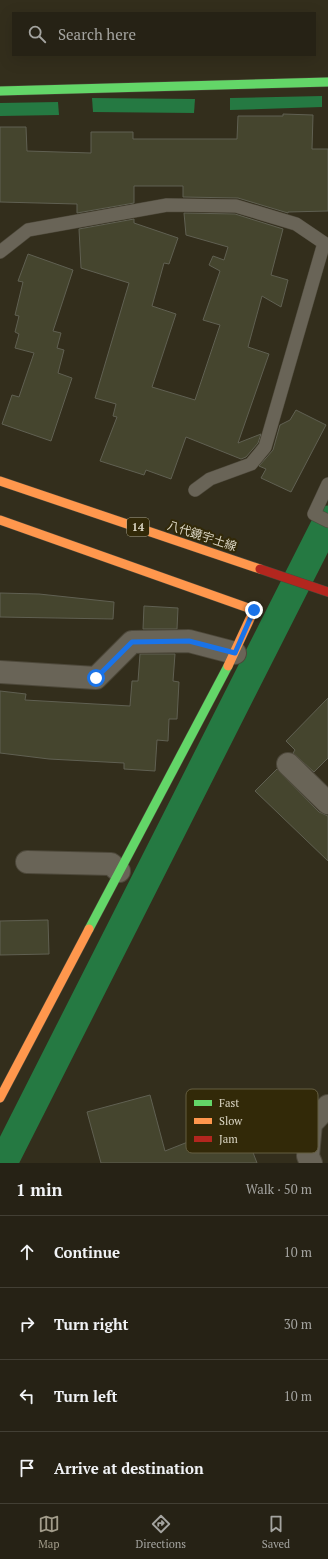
<!DOCTYPE html>
<meta charset="utf-8">
<style>
body{margin:0;font-family:"PT Serif","Noto Sans JP",serif;background:#322f22;color:#f1f3f6}
.stop{position:absolute;width:12px;height:12px;margin:-9px;border:3px solid #1a73e8;border-radius:50%;background:#fff}
.stop.end{background:#1a73e8;border-color:#fff;box-shadow:0 1px 4px #0008}
.list{margin:0;padding:0;list-style:none}
h2{display:flex;justify-content:space-between;align-items:center;height:52px;margin:0;padding:0 16px;font-size:17px}
h2 small{font-size:13px;font-weight:400;color:#a4a4a0}
.list li{display:grid;grid-template-columns:26px 1fr auto;gap:12px;align-items:center;box-sizing:border-box;height:72px;padding:0 16px;border-top:1px solid #423f34}
.list b{display:block;font-size:15px;white-space:nowrap}
.list em{font-size:13px;font-style:normal;color:#a4a4a0}
.icon{flex:none;width:22px;height:22px;fill:none;stroke:currentColor;stroke-width:2;stroke-linecap:round;stroke-linejoin:round}
.map{position:relative;flex:none;width:328px;height:1163px;overflow:hidden}
.search{position:absolute;background:#262215;box-shadow:0 4px 16px #0002;left:12px;right:12px;top:12px;height:44px;display:flex;align-items:center;gap:10px;box-sizing:border-box;padding:0 14px;border-radius:0px;color:#a4a4a0;font-size:15px}
.sheet{height:340px;background:#262215}
nav{display:flex;justify-content:space-around;align-items:center;box-sizing:border-box;height:56px;border-top:1px solid #423f34;background:#262215;font-size:11px;color:#a4a4a0}
nav a{display:grid;justify-items:center;gap:2px}
nav .on{color:#a29c8a}
.map>svg:first-child{display:block}
.water{fill:#257942}
.lines{fill:none;stroke-linecap:round;stroke-linejoin:round}
.canal{stroke:#257942;stroke-width:29}
.building{fill:#45452e;stroke:#606052}
.lane-casing{stroke:#4d483a;stroke-width:14}
.street-casing{stroke:#4d483a;stroke-width:24}
.fast-casing{stroke:#4d483a;stroke-width:10}
.slow-casing{stroke:#4d483a;stroke-width:10}
.jam-casing{stroke:#4d483a;stroke-width:10}
.lane{stroke:#696457;stroke-width:13}
.street{stroke:#696457;stroke-width:22}
.fast{stroke:#63d668;stroke-width:9}
.slow{stroke:#ff974d;stroke-width:9}
.jam{stroke:#b3261e;stroke-width:9}
.route{stroke:#1a73e8;stroke-width:5}
.labels{text-anchor:middle;stroke-width:4;stroke-linejoin:round;paint-order:stroke}
.shield{fill:#322908;stroke:#aaa48d;stroke-width:1}
.shield-label{font-size:11px;font-weight:bold;fill:#ddd8c6}
.street-label{font-size:12px;fill:#ddd8c6;stroke:#322908}
.key{fill:#322908;stroke:#655e41;stroke-width:1}
.key-label{font-size:11px;fill:#ddd8c6}
</style>
<div class="map">
<svg width="328" height="1163" viewBox="0 0 328 1163">
<rect width="100%" height="100%" fill="#332e1c"/>
<g class="water">
<polygon points="322,96 322,107 230,110 230,98"/>
<polygon points="92,98 195,99 194,113 93,112"/>
<polygon points="58,102 59,115 0,116 0,103"/>
</g>
<g class="lines">
<polyline class="canal" points="3,1163 328,520"/>
</g>
<g class="building">
<polygon points="283,114 313,115 312,149 328,149 328,211 288,212 288,213 238,198 183,197 183,186 134,186 134,203 77,213 77,204 0,202 0,127 26,127 27,151 91,153 91,132 133,132 133,139 237,139 238,116 283,116"/>
<polygon points="184,213 235,214 283,229 271,275 288,280 281,307 262,296 248,347 269,354 238,443 261,434 258,443 246,457 241,459 186,437 171,479 146,470 144,475 100,461 117,417 113,416 116,404 95,398 129,283 81,268 79,229 134,219 134,223 178,238 169,264 164,263 152,306 176,314 152,387 195,400 220,325 203,320 220,271 209,265 213,256 224,260 228,247 186,235"/>
<polygon points="28,254 73,270 53,331 61,333 57,348 64,350 58,373 72,378 51,441 2,424 12,395 19,397 34,353 15,348 19,334 15,332 19,316 15,315 23,282 18,281"/>
<polygon points="296,410 326,425 291,492 261,478 266,469 259,466 273,450 280,425 290,420"/>
<polygon points="0,593 39,594 114,602 113,619 0,617"/>
<polygon points="144,606 178,608 177,629 143,629"/>
<polygon points="140,654 175,654 173,681 179,682 177,719 169,719 168,741 157,740 155,771 124,769 124,763 49,759 0,753 0,691 26,694 25,700 130,706 132,681 138,681"/>
<polygon points="328,698 328,758 314,772 293,753 295,750 286,741"/>
<polygon points="277,769 319,812 328,816 328,861 255,791"/>
<polygon points="48,920 49,954 0,955 0,921"/>
<polygon points="150,1095 165,1151 241,1121 257,1163 101,1163 87,1112"/>
</g>
<g class="lines">
<g class="lane-casing">
<g id="lane">
<polyline points="0,252 28,230 167,205 236,206 296,224 324,243 265,447 251,464 210,479 195,490"/>
<polyline points="328,484 314,514 328,521"/>
</g>
</g>
<g class="street-casing">
<g id="street">
<polyline points="0,672 96,678 132,642 189,641 235,653"/>
<polyline points="288,764 328,803"/>
<polyline points="27,862 111,864 119,871"/>
<polyline points="311,1163 308,1156 311,1124 328,1106"/>
</g>
</g>
<g class="fast-casing">
<g id="fast">
<polyline points="0,91 328,82"/>
<polyline points="89,929 228,666"/>
</g>
</g>
<g class="slow-casing">
<g id="slow">
<polyline points="0,481 260,569"/>
<polyline points="0,520 254,610 228,666"/>
<polyline points="0,1098 89,929"/>
</g>
</g>
<g class="jam-casing">
<polyline id="jam" points="260,569 328,592"/>
</g>
<use href="#lane" class="lane"/>
<use href="#street" class="street"/>
<use href="#fast" class="fast"/>
<use href="#slow" class="slow"/>
<use href="#jam" class="jam"/>
</g>
<g class="lines">
<polyline class="route" points="96,678 132,642 189,641 235,653 254,610"/>
</g>
<g class="labels">
<rect class="shield" x="127" y="518" width="22" height="18" rx="3"/>
<g class="shield-label">
<text x="138" y="531">14</text>
</g>
<g class="street-label">
<text transform="translate(202 536) rotate(18)" y="4">八代鏡宇土線</text>
</g>
</g>
<rect x="186" y="1089" width="132" height="64" rx="6" class="key"/>
<rect x="194" y="1100" width="18" height="6" fill="#63d668"/>
<rect x="194" y="1118" width="18" height="6" fill="#ff974d"/>
<rect x="194" y="1136" width="18" height="6" fill="#b3261e"/>
<g class="key-label">
<text x="219" y="1107">Fast</text>
<text x="219" y="1125">Slow</text>
<text x="219" y="1143">Jam</text>
</g>
</svg>
<div class="stop" style="left:96px;top:678px"></div>
<div class="stop end" style="left:254px;top:610px"></div>
<div class="search"><svg class="icon" aria-label="search" viewBox="0 0 24 24"><circle cx="10" cy="10" r="6"/><path d="M15 15l6 6"/></svg>Search here</div>
</div>
<section class="sheet">
<h2>1 min<small>Walk · 50 m</small></h2>
<ul class="list">
<li><svg class="icon" aria-label="ahead" viewBox="0 0 24 24"><path d="M12 20V5M6 11l6-6 6 6"/></svg><div><b>Continue</b></div><em>10 m</em></li>
<li><svg class="icon" aria-label="right" viewBox="0 0 24 24"><path d="M7 20v-9h11M14 6l5 5-5 5"/></svg><div><b>Turn right</b></div><em>30 m</em></li>
<li><svg class="icon" aria-label="left" viewBox="0 0 24 24"><path d="M17 20v-9H6M10 6l-5 5 5 5"/></svg><div><b>Turn left</b></div><em>10 m</em></li>
<li><svg class="icon" aria-label="arrive" viewBox="0 0 24 24"><path d="M6 21V4h12l-3 4 3 4H6"/></svg><div><b>Arrive at destination</b></div></li>
</ul>
</section>
<nav>
<a class="on"><svg class="icon" aria-label="map" viewBox="0 0 24 24"><path d="M3 6l6-2 6 2 6-2v14l-6 2-6-2-6 2zM9 4v14M15 6v14"/></svg>Map</a>
<a><svg class="icon" aria-label="directions" viewBox="0 0 24 24"><path d="M12 3l9 9-9 9-9-9zM9 14v-3h6M13 9l2 2-2 2"/></svg>Directions</a>
<a><svg class="icon" aria-label="saved" viewBox="0 0 24 24"><path d="M7 4h10v16l-5-4-5 4z"/></svg>Saved</a>
</nav>
